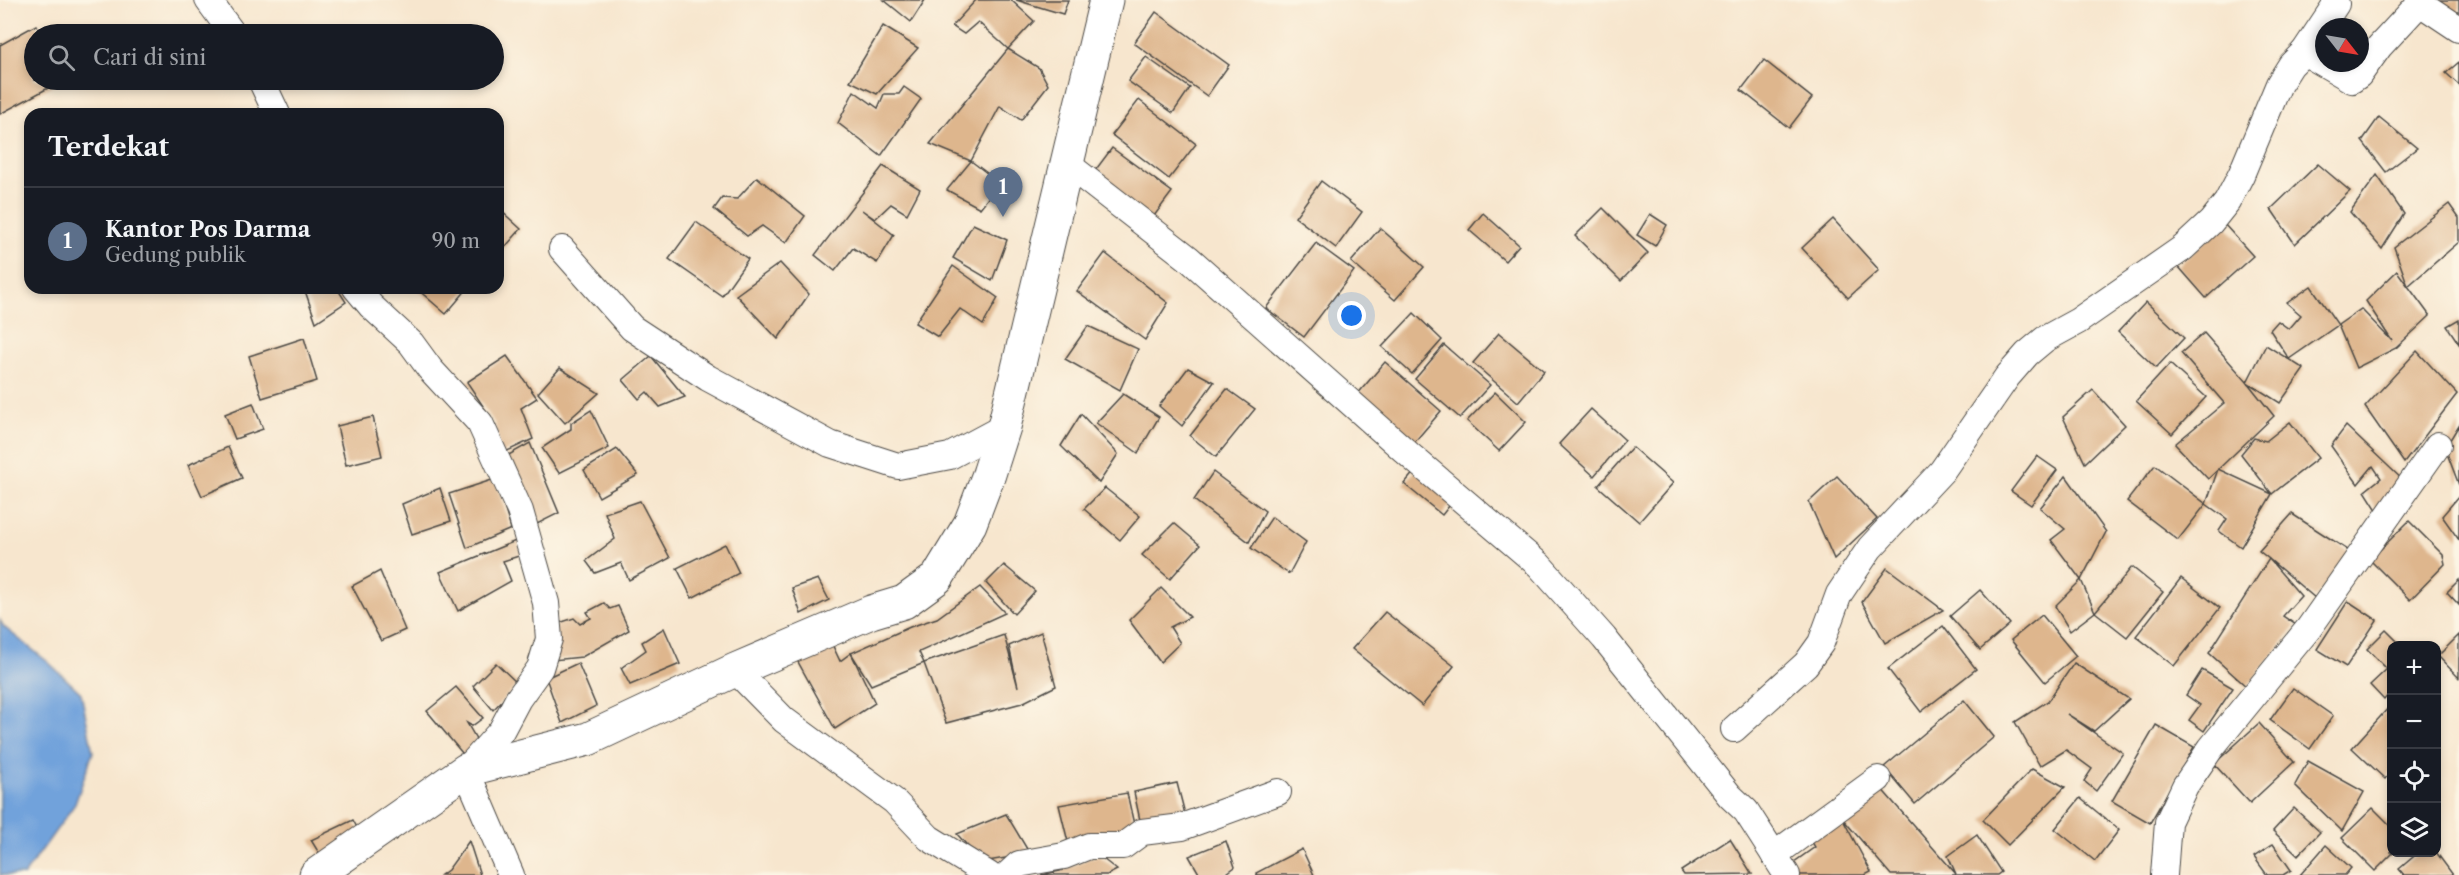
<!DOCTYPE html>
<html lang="id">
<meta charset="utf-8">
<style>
body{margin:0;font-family:"Libre Caslon Text",serif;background:#20242c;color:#f1f3f6}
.controls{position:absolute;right:18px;bottom:18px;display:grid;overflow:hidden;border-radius:12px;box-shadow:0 3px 9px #0003}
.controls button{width:54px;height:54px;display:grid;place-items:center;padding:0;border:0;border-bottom:2px solid #363941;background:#171b24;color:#f1f3f6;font:30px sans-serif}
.compass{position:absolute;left:2315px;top:18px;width:54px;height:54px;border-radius:50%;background:#171b24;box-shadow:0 3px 9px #0003;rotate:121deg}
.you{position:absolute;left:1352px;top:316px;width:21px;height:21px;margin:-15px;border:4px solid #fff;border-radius:50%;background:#1a73e8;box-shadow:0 0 0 9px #1a73e833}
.badge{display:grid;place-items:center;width:39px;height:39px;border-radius:50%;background:#d93025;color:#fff;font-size:20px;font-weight:700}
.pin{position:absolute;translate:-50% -50px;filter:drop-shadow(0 2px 3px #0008)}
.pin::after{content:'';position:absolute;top:32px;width:21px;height:18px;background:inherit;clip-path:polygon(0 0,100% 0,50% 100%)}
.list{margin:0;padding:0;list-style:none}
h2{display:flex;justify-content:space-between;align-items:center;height:78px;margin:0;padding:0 24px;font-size:26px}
h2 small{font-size:20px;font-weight:400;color:#9ea1a6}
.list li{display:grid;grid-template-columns:39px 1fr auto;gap:18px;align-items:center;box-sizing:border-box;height:108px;padding:0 24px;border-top:2px solid #363941}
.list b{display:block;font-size:22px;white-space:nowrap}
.list p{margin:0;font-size:20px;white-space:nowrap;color:#9ea1a6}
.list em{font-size:20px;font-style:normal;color:#9ea1a6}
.icon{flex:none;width:33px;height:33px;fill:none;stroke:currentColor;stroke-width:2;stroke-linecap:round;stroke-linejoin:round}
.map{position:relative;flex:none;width:2459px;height:875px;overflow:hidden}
.search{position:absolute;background:#171b24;box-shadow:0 3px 9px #0003;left:24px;top:24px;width:480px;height:66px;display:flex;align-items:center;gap:15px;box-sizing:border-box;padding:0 21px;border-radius:33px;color:#9ea1a6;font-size:22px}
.panel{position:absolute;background:#171b24;box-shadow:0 3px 9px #0003;left:24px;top:108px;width:480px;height:186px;border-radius:18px}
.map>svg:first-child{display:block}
.water{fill:#71a2db;stroke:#4e6683;stroke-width:1.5}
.building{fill:#deb68d}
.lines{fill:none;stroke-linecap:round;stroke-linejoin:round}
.minor-casing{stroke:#4a4743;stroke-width:28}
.trunk-casing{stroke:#4a4743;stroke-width:35}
.minor{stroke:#fff;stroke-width:26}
.trunk{stroke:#fff;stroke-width:33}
</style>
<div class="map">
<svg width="2459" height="875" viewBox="0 0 2459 875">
<rect width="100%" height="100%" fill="#fcf5e5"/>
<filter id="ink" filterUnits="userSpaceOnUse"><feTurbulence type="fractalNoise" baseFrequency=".0167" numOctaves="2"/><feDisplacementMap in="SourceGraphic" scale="12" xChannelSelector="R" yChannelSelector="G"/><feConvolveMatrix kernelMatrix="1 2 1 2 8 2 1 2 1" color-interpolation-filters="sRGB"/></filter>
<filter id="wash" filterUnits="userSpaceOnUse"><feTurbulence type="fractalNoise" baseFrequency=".008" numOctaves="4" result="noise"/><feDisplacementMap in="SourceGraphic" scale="24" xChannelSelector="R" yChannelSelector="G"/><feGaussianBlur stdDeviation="1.35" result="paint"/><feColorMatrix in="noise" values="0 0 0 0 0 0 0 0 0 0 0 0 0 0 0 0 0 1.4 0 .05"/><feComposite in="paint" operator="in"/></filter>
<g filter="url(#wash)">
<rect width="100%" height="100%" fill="#f7e6ce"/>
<polygon class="water" points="0,620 4,627 48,662 81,693 93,752 75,804 24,875 0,875"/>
<g id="blocks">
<g class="building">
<polygon points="884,0 925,0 911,22"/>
<polygon points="976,0 1011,0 1034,21 1008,49 978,22 964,34 952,26"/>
<polygon points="1016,0 1068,0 1063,14"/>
<polygon points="2434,0 2459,0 2459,37"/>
<polygon points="1156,12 1229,65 1207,96 1134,43"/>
<polygon points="36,25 41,34 34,34 34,80 63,80 0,114 0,45"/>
<polygon points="883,26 918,48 877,94 850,81"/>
<polygon points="1008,49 1039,68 1048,85 1021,120 1000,106 971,161 930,144"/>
<polygon points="1146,57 1190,88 1173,113 1128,81"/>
<polygon points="1764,60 1812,98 1789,128 1741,90"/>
<polygon points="2459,62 2459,85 2446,73"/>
<polygon points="904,87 921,99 881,156 838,123 854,91 878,108 884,94 899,94"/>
<polygon points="1139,100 1196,144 1169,179 1112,135"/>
<polygon points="2379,117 2417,148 2386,172 2362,141"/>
<polygon points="1112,148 1172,192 1148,224 1088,180"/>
<polygon points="971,161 1000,183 980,208 947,190"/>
<polygon points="2318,164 2350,191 2295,244 2271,209"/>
<polygon points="883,166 920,189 907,214 891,204 875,219 862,210 894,235 877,263 853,248 835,271 815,255"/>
<polygon points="2377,175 2404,214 2382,249 2350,212"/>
<polygon points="757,177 805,216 786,243 762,226 747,236 714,209 722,198 737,199"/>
<polygon points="1321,181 1362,212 1336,248 1295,217"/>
<polygon points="2449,204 2459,218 2459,242 2408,286 2394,247"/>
<polygon points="498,208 521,229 498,255"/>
<polygon points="1603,208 1648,253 1621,281 1575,236"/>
<polygon points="1483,213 1519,245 1505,261 1469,230"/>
<polygon points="1650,214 1667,225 1655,246 1637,235"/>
<polygon points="1833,219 1879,270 1848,298 1802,248"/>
<polygon points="696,222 748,259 722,296 669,259"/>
<polygon points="973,224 1007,240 992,281 953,258"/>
<polygon points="2224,224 2253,256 2206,298 2178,266"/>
<polygon points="1380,228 1424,267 1395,300 1351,262"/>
<polygon points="1316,243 1354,271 1304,337 1266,308"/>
<polygon points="1105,253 1168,303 1145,340 1077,291"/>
<polygon points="780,263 809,294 778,339 736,295"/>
<polygon points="953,266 998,298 983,325 960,309 938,337 915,323"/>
<polygon points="2397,271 2430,316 2396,348 2356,368 2338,325 2361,309 2392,341 2366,301"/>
<polygon points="2311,286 2338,325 2289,359 2270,330 2278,321 2289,329 2301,315 2287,303"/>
<polygon points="304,288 337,288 346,302 316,322"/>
<polygon points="416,288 468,288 446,314"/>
<polygon points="2146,302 2184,338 2156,368 2118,332"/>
<polygon points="1414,313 1442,340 1412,374 1382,347"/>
<polygon points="2459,319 2459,344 2447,326"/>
<polygon points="1088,326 1138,349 1120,390 1065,359"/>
<polygon points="1499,333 1544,371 1518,402 1473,363"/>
<polygon points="2204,333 2247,382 2266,345 2304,369 2280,403 2247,382 2274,416 2208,479 2175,444 2224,403 2181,353"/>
<polygon points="304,338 317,381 262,398 249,356"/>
<polygon points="1444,345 1490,385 1460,418 1415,379"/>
<polygon points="2417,351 2457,394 2404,463 2365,407"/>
<polygon points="507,356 537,398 521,408 533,439 501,454 495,424 467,382"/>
<polygon points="651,356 685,397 660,407 647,392 639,399 623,380"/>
<polygon points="1385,362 1441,411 1412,445 1356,396"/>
<polygon points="2170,364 2206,397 2172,434 2136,401"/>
<polygon points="560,368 599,393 565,423 538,393"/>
<polygon points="1188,368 1214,382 1182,426 1159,406"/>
<polygon points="1227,389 1255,409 1216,457 1190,436"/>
<polygon points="2093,390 2125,425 2085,463 2063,417"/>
<polygon points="1495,392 1526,422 1499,451 1467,421"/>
<polygon points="1123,394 1159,417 1138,453 1096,423"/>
<polygon points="253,403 263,429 235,439 225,414"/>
<polygon points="1591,409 1625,440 1594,476 1559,444"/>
<polygon points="591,410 609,448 559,473 542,448 571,429 571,423"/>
<polygon points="1081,414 1118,454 1099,483 1061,446"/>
<polygon points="373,417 382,456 346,465 337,426"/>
<polygon points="2290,422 2318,458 2272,494 2241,547 2219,531 2227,519 2206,504 2218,469 2272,494 2241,454 2254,438 2266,441"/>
<polygon points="2459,425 2459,485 2445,448"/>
<polygon points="2346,426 2406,483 2379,513 2365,491 2381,478 2373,466 2358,484 2331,446"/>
<polygon points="530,443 559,513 533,526 505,457"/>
<polygon points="228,447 242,478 202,496 188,465"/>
<polygon points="1632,447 1673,483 1639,522 1598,486"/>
<polygon points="617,449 638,475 599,497 584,470"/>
<polygon points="2037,456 2057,470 2031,505 2011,491"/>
<polygon points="2155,465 2206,504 2178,540 2127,501"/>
<polygon points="1415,471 1453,501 1442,515 1404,484"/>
<polygon points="1213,472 1265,511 1249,542 1194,500"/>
<polygon points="1837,476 1877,519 1834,559 1809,502"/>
<polygon points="2066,476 2106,532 2081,580 2051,540 2065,529 2040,508"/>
<polygon points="495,479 511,529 467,548 449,494"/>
<polygon points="440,488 451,521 412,534 402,504"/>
<polygon points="1105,488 1140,516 1120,540 1084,509"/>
<polygon points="2459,496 2459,540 2442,516"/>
<polygon points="640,501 670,558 629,580 621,563 595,573 586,561 615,539 605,513"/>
<polygon points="2292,514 2354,554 2315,598 2269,559 2301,596 2283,616 2296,625 2247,687 2209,653 2269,559 2259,551"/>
<polygon points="1272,517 1306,542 1289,574 1251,548"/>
<polygon points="2409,521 2443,555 2445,564 2410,600 2370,560"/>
<polygon points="1174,523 1200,545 1170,579 1142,555"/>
<polygon points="518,540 522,555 503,561 511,581 458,611 440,572"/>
<polygon points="725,544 739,573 692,598 677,568"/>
<polygon points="1004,565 1035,591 1014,614 986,583"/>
<polygon points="2132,567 2163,592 2127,637 2095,612"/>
<polygon points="1887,568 1943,610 1885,643 1862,602"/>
<polygon points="380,571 405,630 381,641 352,586"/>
<polygon points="2181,578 2220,608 2174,666 2136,636"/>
<polygon points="818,579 829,600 801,614 792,588"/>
<polygon points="2081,580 2095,612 2070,631 2055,606"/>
<polygon points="2459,580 2459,605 2447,592"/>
<polygon points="980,587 1005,613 919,652 924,663 1004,635 1018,687 1009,646 1041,632 1056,686 1022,703 946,723 924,663 871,685 851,653 910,627 937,618"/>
<polygon points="1161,588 1190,617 1170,627 1180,643 1160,662 1129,620"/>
<polygon points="1980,590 2010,624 1980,650 1950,616"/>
<polygon points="2348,601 2377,620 2346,667 2317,649"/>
<polygon points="604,603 610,609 618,606 629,630 582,657 553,660 556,624 574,618 580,624 591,618 587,612"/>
<polygon points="1385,612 1454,666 1422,706 1352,649"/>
<polygon points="2042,615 2076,656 2045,682 2011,640"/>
<polygon points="1943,626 1976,669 1921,712 1888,669"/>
<polygon points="664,628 680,664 630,685 621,668 646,650 642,642"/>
<polygon points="2386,630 2401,645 2391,645 2391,692 2384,700 2370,685 2387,669 2367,649"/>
<polygon points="2459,635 2459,678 2438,656"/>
<polygon points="831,642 840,661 851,653 875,703 835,729 797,660"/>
<polygon points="496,663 518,684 493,710 473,686"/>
<polygon points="578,663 596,706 562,723 546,678"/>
<polygon points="2074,663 2129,699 2094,731 2067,714 2123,753 2096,791 2084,781 2092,769 2066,750 2040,766 2015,722 2048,701"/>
<polygon points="2202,670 2233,688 2204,731 2189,720 2200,705 2186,695"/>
<polygon points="456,687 483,718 472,726 467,723 483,751 468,760 427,711"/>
<polygon points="2293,688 2333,716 2310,749 2270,720"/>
<polygon points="1964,700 1994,737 1915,804 1884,767"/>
<polygon points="2391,705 2391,772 2385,779 2352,748"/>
<polygon points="2259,723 2294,762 2250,803 2214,764"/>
<polygon points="2156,725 2194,747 2150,823 2112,801"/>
<polygon points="2308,761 2364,792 2342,831 2295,785"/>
<polygon points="2032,769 2065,787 2008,845 1983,820"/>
<polygon points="1177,783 1186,818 1141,825 1134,792"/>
<polygon points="1879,786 1956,874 1948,856 1977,835 2001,872 1997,875 1891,875 1842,818 1871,872 1865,875 1787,875 1783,870 1815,847 1809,837"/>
<polygon points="1127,793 1135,829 1069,846 1059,805"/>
<polygon points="2080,798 2119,830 2095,861 2055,829"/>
<polygon points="2294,808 2320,832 2298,855 2273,831"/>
<polygon points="2373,808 2391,826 2391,852 2394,852 2375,871 2342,838"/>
<polygon points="1006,814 1030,854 982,862 957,834"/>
<polygon points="353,820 362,837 325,863 311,840"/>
<polygon points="1730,839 1752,874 1684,875 1681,871"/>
<polygon points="469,841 480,875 441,875 448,870"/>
<polygon points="1226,841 1235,867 1224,875 1200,875 1189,856"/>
<polygon points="2273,844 2291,870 2283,875 2267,875 2254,857"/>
<polygon points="2326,845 2351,868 2345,875 2300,875"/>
<polygon points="1302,849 1314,875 1257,875 1256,873"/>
<polygon points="2419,852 2436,852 2453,875 2404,875 2399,869"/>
<polygon points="1098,855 1117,870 1107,875 1041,875 1060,871"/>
</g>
</g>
</g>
<g filter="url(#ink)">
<use href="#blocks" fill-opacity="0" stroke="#4a4743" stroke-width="1.5"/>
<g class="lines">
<g class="minor-casing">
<g id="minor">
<polyline points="208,0 233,34"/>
<polyline points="2335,0 2336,4 2304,52 2352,80 2359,75 2379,47 2417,6 2423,5 2459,29"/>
<polyline points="261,80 277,114"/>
<polyline points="1067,164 1188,258 1413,458 1539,565 1604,638 1730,796 1746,811 1787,875"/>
<polyline points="562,249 632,328 708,378 830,444 898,466 950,456 1004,427"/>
<polyline points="356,288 371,306 411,343 430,369 480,423 520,511 546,603 549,639 540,668 518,699 501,731 466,770 511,875"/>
<polyline points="735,670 784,720 894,801 929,838 989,875"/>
<polyline points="1734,729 1806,664 1821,643 1839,594 1870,548 1942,471 2007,377 2027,354 2045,339 2078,321 2183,248 2211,222 2227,202 2241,175 2279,84 2291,65 2304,52"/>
<polyline points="1774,855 1878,779"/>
<polyline points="1007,875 1019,864 1064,856 1089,846 1123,846 1142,832 1182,827 1278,792"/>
<polyline points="2164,875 2168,822 2185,786 2211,748 2309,628 2438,445"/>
</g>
</g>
<g class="trunk-casing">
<polyline id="trunk" points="316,875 466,770 588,739 735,670 871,612 904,602 937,578 970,524 989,474 1004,427 1106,0"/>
</g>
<use href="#minor" class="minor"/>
<use href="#trunk" class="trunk"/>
</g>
</g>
</svg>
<div class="controls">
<button>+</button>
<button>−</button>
<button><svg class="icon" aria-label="locate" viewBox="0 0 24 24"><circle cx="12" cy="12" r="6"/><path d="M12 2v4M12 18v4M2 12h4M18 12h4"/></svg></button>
<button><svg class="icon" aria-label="layers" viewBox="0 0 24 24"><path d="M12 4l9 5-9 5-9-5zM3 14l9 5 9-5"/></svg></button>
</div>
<svg class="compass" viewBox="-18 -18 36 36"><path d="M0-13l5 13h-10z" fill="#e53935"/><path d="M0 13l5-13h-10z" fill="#9ea1a6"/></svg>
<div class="you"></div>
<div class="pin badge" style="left:1003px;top:217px;background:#5c6f8a">1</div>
<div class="search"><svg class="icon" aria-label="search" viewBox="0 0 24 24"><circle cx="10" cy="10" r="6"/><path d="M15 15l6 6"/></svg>Cari di sini</div>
<section class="panel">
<h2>Terdekat<small></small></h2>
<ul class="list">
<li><span class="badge" style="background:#5c6f8a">1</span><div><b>Kantor Pos Darma</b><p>Gedung publik</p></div><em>90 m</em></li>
</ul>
</section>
</div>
